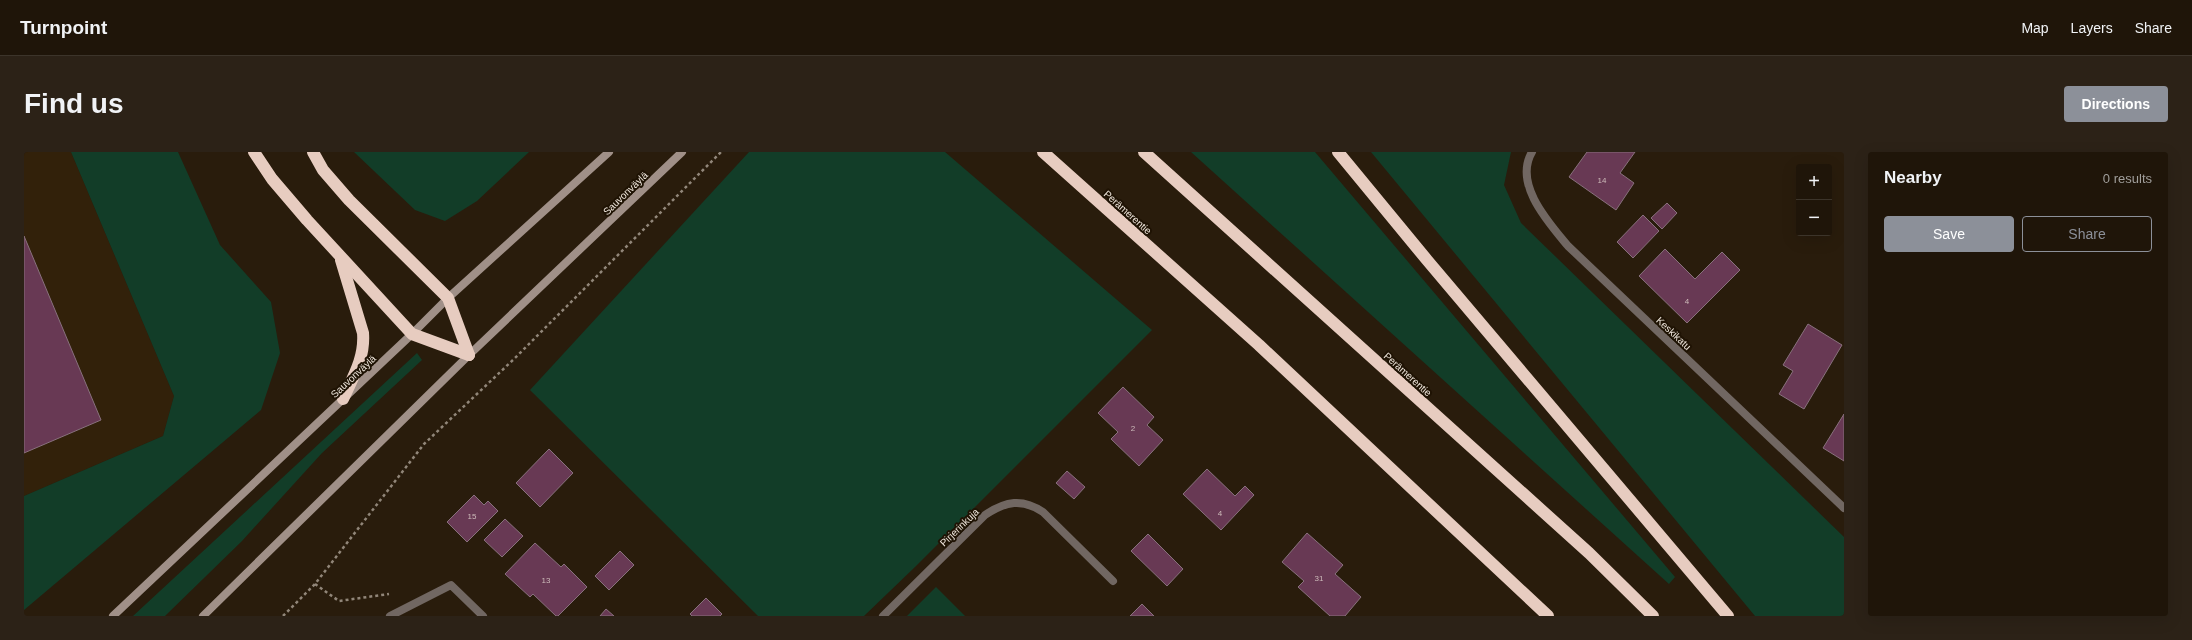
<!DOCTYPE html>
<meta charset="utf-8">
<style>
body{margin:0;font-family:Arial,sans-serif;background:#2c2217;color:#f1f3f6}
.controls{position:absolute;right:12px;top:12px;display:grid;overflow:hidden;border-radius:4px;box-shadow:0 4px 16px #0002}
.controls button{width:36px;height:36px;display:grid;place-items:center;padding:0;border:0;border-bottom:1px solid #3c342a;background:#1f1509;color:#f1f3f6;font:20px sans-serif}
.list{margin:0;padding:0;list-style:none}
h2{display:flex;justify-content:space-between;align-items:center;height:52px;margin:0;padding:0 16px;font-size:17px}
h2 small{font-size:13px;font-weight:400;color:#a19f9c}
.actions{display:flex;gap:8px;padding:12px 16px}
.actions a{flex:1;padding:9px 0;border:1px solid #8c9099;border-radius:4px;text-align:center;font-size:14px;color:#8c9099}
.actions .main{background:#8c9099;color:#fff}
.map{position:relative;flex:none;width:1820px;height:464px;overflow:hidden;border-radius:4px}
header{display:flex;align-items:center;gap:24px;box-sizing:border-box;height:56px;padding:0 20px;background:#1f1509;border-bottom:1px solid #3c342a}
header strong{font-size:19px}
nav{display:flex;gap:22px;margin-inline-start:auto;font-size:14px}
.intro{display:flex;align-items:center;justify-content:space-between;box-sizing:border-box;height:96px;padding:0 24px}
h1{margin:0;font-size:28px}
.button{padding:10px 18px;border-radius:4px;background:#8c9099;color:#fff;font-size:14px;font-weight:700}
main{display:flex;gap:24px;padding:0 24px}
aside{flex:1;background:#1f1509;border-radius:4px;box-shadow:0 4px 16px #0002}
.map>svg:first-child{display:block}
.built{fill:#32210a}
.green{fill:#123d28}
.building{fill:#683954;stroke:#88717d}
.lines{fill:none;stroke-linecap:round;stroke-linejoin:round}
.path{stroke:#918679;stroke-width:2.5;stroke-dasharray:3 3;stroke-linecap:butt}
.street{stroke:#716762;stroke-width:8}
.secondary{stroke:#a09088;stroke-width:8}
.highway{stroke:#e7ccc0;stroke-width:12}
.labels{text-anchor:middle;stroke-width:4;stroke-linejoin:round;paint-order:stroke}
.number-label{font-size:8px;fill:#cdbbba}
.street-label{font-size:10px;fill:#efe6dc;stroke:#1f1304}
</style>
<header>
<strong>Turnpoint</strong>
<nav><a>Map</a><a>Layers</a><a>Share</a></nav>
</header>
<div class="intro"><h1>Find us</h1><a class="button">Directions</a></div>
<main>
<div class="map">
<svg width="1820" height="464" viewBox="0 0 1820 464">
<rect width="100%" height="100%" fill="#291c0c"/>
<polygon class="built" points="0,0 47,0 150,244 139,284 0,344"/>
<g class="green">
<polygon points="47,0 154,0 196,93 247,150 256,201 237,258 0,458 0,344 139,284 150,244"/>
<polygon points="330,0 505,0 453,49 421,69 391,58"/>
<polygon points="725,0 921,0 1128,178 891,415 840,464 734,464 506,238"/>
<polygon points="1167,0 1291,0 1651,425 1645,432"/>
<polygon points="1347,0 1487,0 1480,33 1497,71 1820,385 1820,464 1731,464"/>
<polygon points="393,201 398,208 298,301 218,389 141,464 109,464"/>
<polygon points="912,435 941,464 883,464"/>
</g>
<g class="building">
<polygon points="1563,0 1611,0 1596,21 1610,31 1592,58 1545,25"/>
<polygon points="1643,51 1653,61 1638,77 1627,66"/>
<polygon points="1619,63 1635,79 1609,106 1593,90"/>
<polygon points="0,84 77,268 0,301"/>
<polygon points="1641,97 1671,127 1698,100 1716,118 1663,171 1615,124"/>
<polygon points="1784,172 1818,193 1780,257 1755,242 1769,219 1759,213"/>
<polygon points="1099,235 1130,265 1123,273 1139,288 1115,314 1087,287 1094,280 1074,261"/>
<polygon points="1820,262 1820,309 1799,296"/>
<polygon points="525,297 549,321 516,355 492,331"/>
<polygon points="1183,317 1211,344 1221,334 1230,343 1197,378 1159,342"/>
<polygon points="1043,319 1061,335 1050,347 1032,331"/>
<polygon points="450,343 460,353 464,349 474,359 443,390 423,370"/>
<polygon points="481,367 499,384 478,405 460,388"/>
<polygon points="1283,381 1319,413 1311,422 1337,445 1321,464 1306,464 1274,435 1280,429 1258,410"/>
<polygon points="1124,382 1159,417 1143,434 1107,399"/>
<polygon points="511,391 537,415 540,412 563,435 534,464 532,464 509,442 506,445 481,422"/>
<polygon points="596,399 610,413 585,438 571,424"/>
<polygon points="682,446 698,462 696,464 668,464 666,462"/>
<polygon points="1118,452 1130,464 1106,464"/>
<polygon points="582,457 590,464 576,464"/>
</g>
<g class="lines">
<g class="path">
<polyline points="291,432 315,449 365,442"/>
<polyline points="259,464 291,432 400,292 490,207 697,0"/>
</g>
<g class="street">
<path d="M1508,0C1489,32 1525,71 1544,94L1820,356"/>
<polyline points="366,464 427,433 459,464"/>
<path d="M859,464L961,363C982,349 998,346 1019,360L1089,429"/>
</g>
<g class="secondary">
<polyline points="89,464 388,182 424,146 585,0"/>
<polyline points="179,464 445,203 658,0"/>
</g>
<g class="highway">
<polyline points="230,0 248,27 283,68 388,182 445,203"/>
<polyline points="289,0 299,18 325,48 424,146 445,203"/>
<polyline points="1019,0 1235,193 1524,464"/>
<polyline points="1120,0 1565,401 1629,464"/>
<polyline points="1314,0 1403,108 1704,464"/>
<path d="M317,108L339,181C341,206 329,225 319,247"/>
</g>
</g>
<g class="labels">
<g class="number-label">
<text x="1578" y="31">14</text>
<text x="1663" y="152">4</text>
<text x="1109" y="279">2</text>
<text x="1196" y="364">4</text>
<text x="448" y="367">15</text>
<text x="1295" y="429">31</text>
<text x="522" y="431">13</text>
</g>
<g class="street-label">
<text transform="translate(601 41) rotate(-44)" y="4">Sauvonväylä</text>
<text transform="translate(1104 60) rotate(42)" y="4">Perämerentie</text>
<text transform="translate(1650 181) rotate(43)" y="4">Keskikatu</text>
<text transform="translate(1384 222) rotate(42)" y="4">Perämerentie</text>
<text transform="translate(329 224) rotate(-43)" y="4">Sauvonväylä</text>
<text transform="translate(935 375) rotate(-44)" y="4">Pirjerinkuja</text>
</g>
</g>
</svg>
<div class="controls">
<button>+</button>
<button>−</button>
</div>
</div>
<aside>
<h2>Nearby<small>0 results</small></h2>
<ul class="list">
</ul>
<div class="actions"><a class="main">Save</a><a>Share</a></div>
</aside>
</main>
